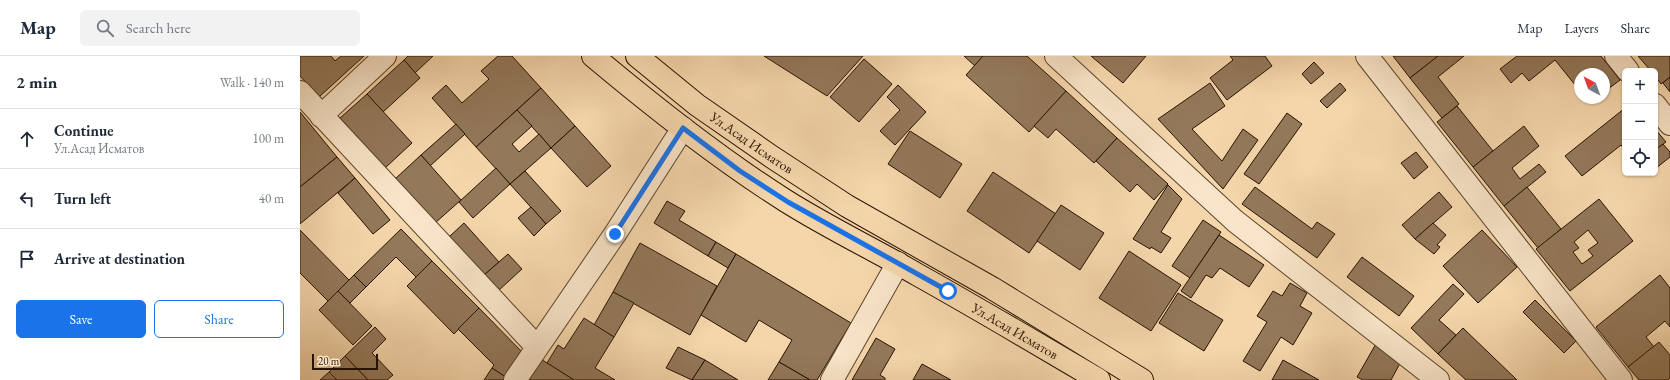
<!DOCTYPE html>
<meta charset="utf-8">
<style>
body{margin:0;font-family:"EB Garamond",serif;background:#f2f2f3;color:#1f2937}
.controls{position:absolute;right:12px;top:12px;display:grid;overflow:hidden;border-radius:6px;box-shadow:0 1px 3px #0004}
.controls button{width:36px;height:36px;display:grid;place-items:center;padding:0;border:0;border-bottom:1px solid #e0e1e3;background:#fff;color:#1f2937;font:20px sans-serif}
.compass{position:absolute;left:1274px;top:12px;width:36px;height:36px;border-radius:50%;background:#fff;box-shadow:0 1px 3px #0004;rotate:319deg}
.scale{position:absolute;left:12px;bottom:10px;width:66px;box-sizing:border-box;padding-left:4px;border:2px solid #281302;border-top:0;font-size:11px;line-height:14px;white-space:nowrap;color:#281302;-webkit-text-stroke:3px #f8e4c8;paint-order:stroke}
.stop{position:absolute;width:12px;height:12px;margin:-9px;border:3px solid #1a73e8;border-radius:50%;background:#fff}
.stop.end{background:#1a73e8;border-color:#fff;box-shadow:0 1px 4px #0008}
.list{margin:0;padding:0;list-style:none}
h2{display:flex;justify-content:space-between;align-items:center;height:52px;margin:0;padding:0 16px;font-size:17px}
h2 small{font-size:13px;font-weight:400;color:#747a83}
.list li{display:grid;grid-template-columns:26px 1fr auto;gap:12px;align-items:center;box-sizing:border-box;height:60px;padding:0 16px;border-top:1px solid #e0e1e3}
.list b{display:block;font-size:15px;white-space:nowrap}
.list p{margin:0;font-size:13px;white-space:nowrap;color:#747a83}
.list em{font-size:13px;font-style:normal;color:#747a83}
.actions{display:flex;gap:8px;padding:12px 16px}
.actions a{flex:1;padding:9px 0;border:1px solid #1a73e8;border-radius:6px;text-align:center;font-size:14px;color:#1a73e8}
.actions .main{background:#1a73e8;color:#fff}
.icon{flex:none;width:22px;height:22px;fill:none;stroke:currentColor;stroke-width:2;stroke-linecap:round;stroke-linejoin:round}
.map{position:relative;flex:none;width:1370px;height:324px;overflow:hidden}
header{display:flex;align-items:center;gap:24px;box-sizing:border-box;height:56px;padding:0 20px;background:#fff;border-bottom:1px solid #e0e1e3}
header strong{font-size:19px}
nav{display:flex;gap:22px;margin-inline-start:auto;font-size:14px}
.search{width:280px;height:36px;background:#f2f2f3;display:flex;align-items:center;gap:10px;box-sizing:border-box;padding:0 14px;border-radius:6px;color:#747a83;font-size:15px}
main{display:flex}
aside{flex:1;background:#fff}
.map>svg:first-child{display:block}
.building{fill:#93785a;stroke:#281302;fill-rule:evenodd}
.lines{fill:none;stroke-linecap:round;stroke-linejoin:round}
.street-casing{stroke:#5b442c;stroke-width:24}
.primary-casing{stroke:#281302;stroke-width:24}
.street{stroke:#f8e4c8;stroke-width:22}
.primary{stroke:#f5d6ab;stroke-width:22}
.route{stroke:#1a73e8;stroke-width:5}
.labels{text-anchor:middle;stroke-width:3;stroke-linejoin:round;paint-order:stroke}
.street-label{font-size:14px;fill:#281302;stroke:#f8e4c8}
</style>
<header>
<strong>Map</strong>
<div class="search"><svg class="icon" aria-label="search" viewBox="0 0 24 24"><circle cx="10" cy="10" r="6"/><path d="M15 15l6 6"/></svg>Search here</div>
<nav><a>Map</a><a>Layers</a><a>Share</a></nav>
</header>
<main>
<aside>
<h2>2 min<small>Walk · 140 m</small></h2>
<ul class="list">
<li><svg class="icon" aria-label="ahead" viewBox="0 0 24 24"><path d="M12 20V5M6 11l6-6 6 6"/></svg><div><b>Continue</b><p>Ул.Асад Исматов</p></div><em>100 m</em></li>
<li><svg class="icon" aria-label="left" viewBox="0 0 24 24"><path d="M17 20v-9H6M10 6l-5 5 5 5"/></svg><div><b>Turn left</b></div><em>40 m</em></li>
<li><svg class="icon" aria-label="arrive" viewBox="0 0 24 24"><path d="M6 21V4h12l-3 4 3 4H6"/></svg><div><b>Arrive at destination</b></div></li>
</ul>
<div class="actions"><a class="main">Save</a><a>Share</a></div>
</aside>
<div class="map">
<svg width="1370" height="324" viewBox="0 0 1370 324">
<rect width="100%" height="100%" fill="#f5d6ab"/>
<filter id="stains"><feTurbulence type="fractalNoise" baseFrequency=".005" numOctaves="4"/><feColorMatrix values="0 0 0 0 .2 0 0 0 0 .09 0 0 0 0 .02 0 0 0 .5 -.17"/></filter>
<radialGradient id="worn" r=".72"><stop offset=".6" stop-color="#630" stop-opacity="0"/><stop offset="1" stop-color="#630" stop-opacity=".3"/></radialGradient>
<g class="building">
<polygon points="0,0 31,0 35,5 41,0 64,0 19,41 0,20"/>
<polygon points="108,0 133,0 115,17 104,4"/>
<polygon points="198,0 212,0 241,32 176,91 132,42 146,29 162,47 189,23 181,15"/>
<polygon points="464,0 563,0 527,40"/>
<polygon points="664,0 683,0 675,10"/>
<polygon points="683,0 727,0 766,35 729,76 666,19"/>
<polygon points="791,0 846,0 823,27"/>
<polygon points="930,0 965,0 972,10 927,44 910,22 933,4"/>
<polygon points="1093,0 1138,0 1110,22"/>
<polygon points="1138,0 1164,0 1138,21 1159,48 1142,62 1110,22"/>
<polygon points="1217,0 1301,0 1320,24 1304,36 1304,18 1280,18 1280,35 1255,4 1229,25 1222,17 1211,27 1200,13"/>
<polygon points="1338,0 1370,0 1370,21 1361,28 1355,20 1355,15 1351,15"/>
<polygon points="564,3 592,28 559,66 530,41"/>
<polygon points="104,4 120,22 83,56 67,38"/>
<polygon points="1014,6 1024,17 1011,28 1002,18"/>
<polygon points="1370,21 1370,36 1363,27"/>
<polygon points="910,27 925,50 892,73 922,105 943,73 958,84 923,133 858,63"/>
<polygon points="1040,27 1046,34 1027,52 1020,45"/>
<polygon points="598,29 626,56 595,89 580,75 600,54 587,41"/>
<polygon points="241,32 275,70 251,92 217,54"/>
<polygon points="766,35 817,82 794,107 756,73 748,82 734,70"/>
<polygon points="67,38 112,87 85,112 40,62"/>
<polygon points="1157,50 1193,95 1173,111 1137,66"/>
<polygon points="1325,52 1325,94 1321,89 1282,120 1265,100"/>
<polygon points="217,54 232,70 212,88 219,96 239,78 251,92 210,128 176,91"/>
<polygon points="0,56 37,101 0,131"/>
<polygon points="987,57 1002,68 959,128 944,118"/>
<polygon points="156,68 165,78 130,110 121,99"/>
<polygon points="275,70 311,110 287,131 251,92"/>
<polygon points="1224,70 1239,90 1212,112 1220,123 1239,108 1246,116 1204,150 1173,111"/>
<polygon points="1355,73 1366,86 1355,94"/>
<polygon points="610,75 662,108 640,142 588,108"/>
<polygon points="817,82 868,128 854,144 837,128 830,136 796,105"/>
<polygon points="1363,88 1370,96 1370,101 1355,113 1355,94"/>
<polygon points="1116,96 1128,111 1114,123 1101,107"/>
<polygon points="121,99 161,144 135,167 95,123"/>
<polygon points="37,101 55,122 0,168 0,131"/>
<polygon points="196,112 210,128 173,162 159,146"/>
<polygon points="225,115 261,155 246,168 210,128"/>
<polygon points="693,116 756,158 729,197 667,155"/>
<polygon points="55,122 90,164 73,178 38,137"/>
<polygon points="868,129 882,143 861,176 871,182 861,197 851,191 850,193 833,183"/>
<polygon points="955,131 1012,173 1017,166 1035,178 1017,202 942,148"/>
<polygon points="1227,131 1261,173 1238,192 1204,150"/>
<polygon points="1139,136 1152,151 1115,183 1102,169"/>
<path d="M1299,143L1333,185L1270,235L1236,193ZM1288,174L1298,187L1288,194L1293,200L1282,208L1273,196L1279,192L1274,186Z"/>
<polygon points="367,145 385,155 379,164 416,186 408,200 354,167"/>
<polygon points="761,149 804,177 780,214 737,185"/>
<polygon points="231,151 246,168 234,180 218,162"/>
<polygon points="903,164 921,176 890,222 872,210"/>
<polygon points="164,167 199,206 183,220 149,181"/>
<polygon points="1133,167 1146,179 1137,189 1140,191 1134,198 1115,183"/>
<polygon points="101,173 132,205 116,221 96,201 66,231 54,219"/>
<polygon points="0,174 49,224 28,245 0,217"/>
<polygon points="1182,174 1217,211 1178,247 1143,210"/>
<polygon points="919,179 964,209 949,231 920,212 912,222 906,219 891,242 881,235"/>
<polygon points="416,186 436,198 428,212 408,200"/>
<polygon points="340,187 417,230 390,279 313,236"/>
<polygon points="829,195 881,229 851,275 799,242"/>
<polygon points="208,198 222,213 198,235 183,220"/>
<polygon points="436,198 551,267 517,324 510,324 479,306 492,284 459,264 446,286 401,259"/>
<polygon points="1062,201 1114,240 1099,260 1047,221"/>
<polygon points="132,205 179,252 154,278 107,230"/>
<polygon points="54,219 66,231 50,247 38,235"/>
<polygon points="1360,219 1370,232 1370,271 1365,265 1346,281 1354,291 1328,311 1296,271"/>
<polygon points="990,227 1007,237 1000,250 1012,257 993,289 981,281 960,315 943,305 967,266 957,260 973,235 982,240"/>
<polygon points="1153,228 1164,238 1139,264 1156,279 1138,298 1111,272"/>
<polygon points="38,235 72,270 53,289 19,254"/>
<polygon points="313,236 334,247 314,281 294,269"/>
<polygon points="878,237 923,264 904,295 859,267"/>
<polygon points="1235,244 1276,285 1264,297 1223,256"/>
<polygon points="179,252 224,298 207,322 192,312 194,309 158,273"/>
<polygon points="284,262 314,281 295,312 315,324 274,324 247,307 258,289 264,293"/>
<polygon points="75,271 86,283 72,297 93,319 87,324 68,324 45,300"/>
<polygon points="1163,272 1217,324 1166,324 1138,298"/>
<polygon points="576,282 595,293 580,319 585,322 585,324 552,324"/>
<polygon points="1077,286 1104,300 1091,324 1063,324 1057,321"/>
<polygon points="1359,286 1370,299 1370,322 1368,324 1339,324 1328,311"/>
<polygon points="378,291 405,304 392,324 366,312"/>
<polygon points="45,300 68,324 37,324 29,316"/>
<polygon points="236,300 274,324 221,324"/>
<polygon points="405,304 438,324 392,324"/>
<polygon points="983,304 1019,324 972,324"/>
<polygon points="479,306 510,324 468,324"/>
<polygon points="622,308 651,324 613,324"/>
<polygon points="192,312 207,322 205,324 184,324"/>
<polygon points="29,316 37,324 20,324"/>
</g>
<g class="lines">
<g class="street-casing">
<g id="street">
<polyline points="756,0 935,165 1138,324"/>
<polyline points="1067,0 1321,324"/>
<polyline points="1316,0 1328,15"/>
<polyline points="0,36 237,291"/>
<polyline points="1355,49 1370,68"/>
<polyline points="21,60 85,0"/>
<polyline points="215,324 315,178 383,72"/>
<polyline points="532,324 598,207"/>
</g>
</g>
<g class="primary-casing">
<g id="primary">
<path id="s1" d="M293,0C355,52 418,102 486,145C529,172 575,194 618,219C679,253 739,289 799,324"/>
<path id="s2" d="M337,0L397,49L472,101L547,150L692,232L842,324"/>
</g>
</g>
<use href="#street" class="street"/>
<use href="#primary" class="primary"/>
</g>
<g class="lines">
<polyline class="route" points="315,178 383,72 440,115 488,146 648,235"/>
</g>
<g class="labels">
<g class="street-label">
<text dy="5" stroke="none"><textPath href="#s2" startOffset="144">Ул.Асад Исматов</textPath></text>
<text dy="5" stroke="none"><textPath href="#s1" startOffset="505">Ул.Асад Исматов</textPath></text>
</g>
</g>
<rect width="100%" height="100%" filter="url(#stains)"/>
<rect width="100%" height="100%" fill="url(#worn)"/>
</svg>
<div class="controls">
<button>+</button>
<button>−</button>
<button><svg class="icon" aria-label="locate" viewBox="0 0 24 24"><circle cx="12" cy="12" r="6"/><path d="M12 2v4M12 18v4M2 12h4M18 12h4"/></svg></button>
</div>
<svg class="compass" viewBox="-18 -18 36 36"><path d="M0-13l5 13h-10z" fill="#e53935"/><path d="M0 13l5-13h-10z" fill="#747a83"/></svg>
<div class="scale">20 m</div>
<div class="stop" style="left:648px;top:235px"></div>
<div class="stop end" style="left:315px;top:178px"></div>
</div>
</main>
